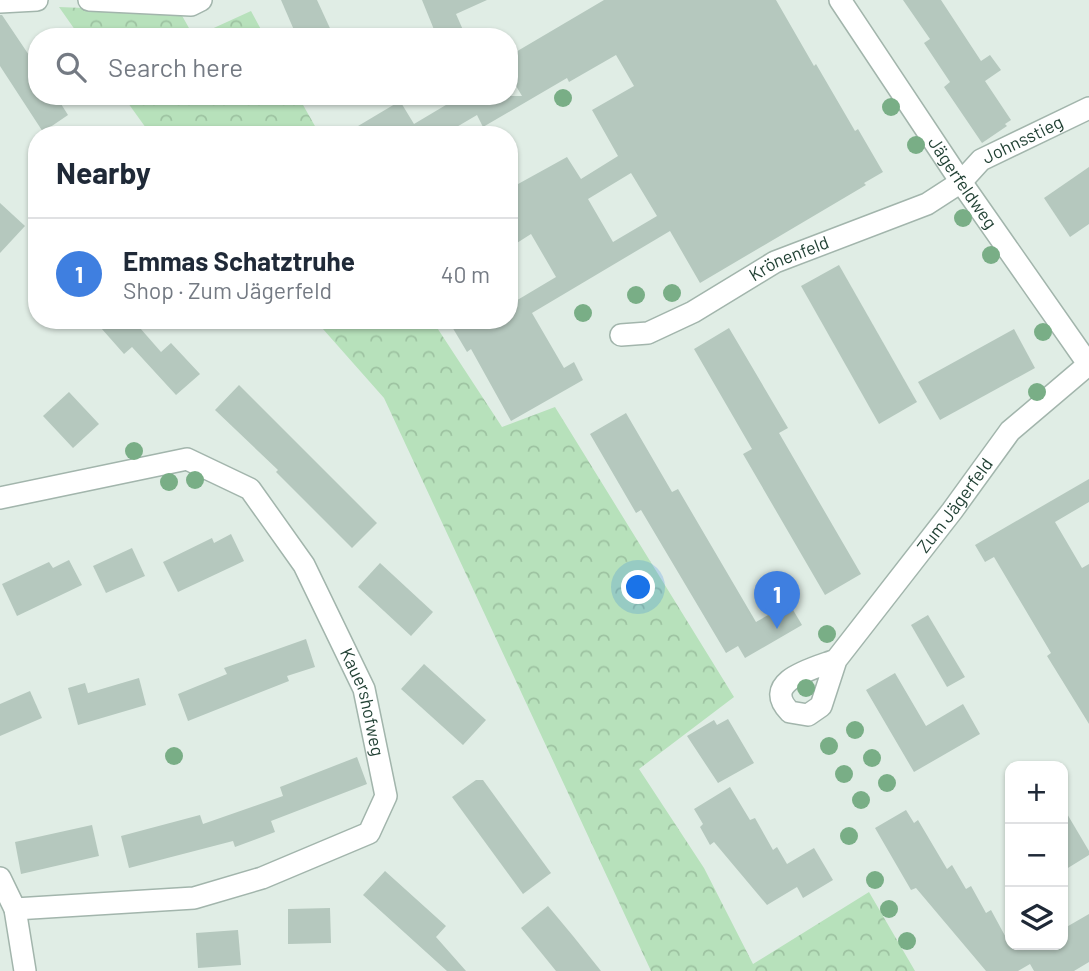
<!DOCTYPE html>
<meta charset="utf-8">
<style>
body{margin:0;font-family:Barlow,sans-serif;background:#f2f2f3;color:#1f2937}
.controls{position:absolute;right:21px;bottom:21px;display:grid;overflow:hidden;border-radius:14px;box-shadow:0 2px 5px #0004}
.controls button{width:63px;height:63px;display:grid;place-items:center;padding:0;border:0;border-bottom:2px solid #e0e1e3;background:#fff;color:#1f2937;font:35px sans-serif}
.you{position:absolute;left:639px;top:588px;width:24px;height:24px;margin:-18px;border:5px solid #fff;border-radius:50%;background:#1a73e8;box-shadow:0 0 0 10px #1a73e833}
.badge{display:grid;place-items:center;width:46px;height:46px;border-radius:50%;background:#ff5c4c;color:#fff;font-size:23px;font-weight:700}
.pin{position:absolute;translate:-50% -58px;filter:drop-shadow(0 2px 4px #0008)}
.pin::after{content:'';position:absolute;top:37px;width:24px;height:21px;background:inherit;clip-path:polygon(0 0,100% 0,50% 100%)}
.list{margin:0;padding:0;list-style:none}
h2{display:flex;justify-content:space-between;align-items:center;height:91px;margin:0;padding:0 28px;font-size:30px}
h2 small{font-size:23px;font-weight:400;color:#747a83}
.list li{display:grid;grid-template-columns:46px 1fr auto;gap:21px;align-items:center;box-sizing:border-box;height:112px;padding:0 28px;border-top:2px solid #e0e1e3}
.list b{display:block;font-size:26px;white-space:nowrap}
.list p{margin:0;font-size:23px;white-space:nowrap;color:#747a83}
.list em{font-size:23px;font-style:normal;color:#747a83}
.icon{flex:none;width:38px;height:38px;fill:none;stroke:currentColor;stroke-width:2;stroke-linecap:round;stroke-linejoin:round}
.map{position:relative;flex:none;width:1089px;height:971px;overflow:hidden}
.search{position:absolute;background:#fff;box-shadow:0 2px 5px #0004;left:28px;top:28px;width:490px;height:77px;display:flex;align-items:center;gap:18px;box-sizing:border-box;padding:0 24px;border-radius:28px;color:#747a83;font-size:26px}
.panel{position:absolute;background:#fff;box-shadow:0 2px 5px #0004;left:28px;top:126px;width:490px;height:203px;border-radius:28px}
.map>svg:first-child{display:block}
.park{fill:url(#park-crowns)}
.building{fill:#b5c8be;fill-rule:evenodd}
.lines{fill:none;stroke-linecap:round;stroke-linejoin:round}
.minor-casing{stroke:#a2b5ac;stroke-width:24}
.minor{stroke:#fff;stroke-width:21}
.tree{fill:#79ae86}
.labels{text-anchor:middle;stroke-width:5;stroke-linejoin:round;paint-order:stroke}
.street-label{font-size:18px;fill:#1f3f32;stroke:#f1f9f4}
</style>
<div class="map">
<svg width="1089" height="971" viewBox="0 0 1089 971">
<defs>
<pattern id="park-crowns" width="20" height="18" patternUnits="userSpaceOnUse" patternTransform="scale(1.75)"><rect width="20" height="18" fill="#b7e1bb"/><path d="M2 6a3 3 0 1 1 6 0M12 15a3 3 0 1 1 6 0" fill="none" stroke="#9dc2a1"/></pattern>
</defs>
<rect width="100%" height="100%" fill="#e0ede5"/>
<g class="park">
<polygon points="59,7 180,12 194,37 251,11 265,37 80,37"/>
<polygon points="123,96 298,96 320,135 151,135"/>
<polygon points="315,320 432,320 502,427 555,407 734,697 639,769 704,868 753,964 869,892 915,971 651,971 384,398"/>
</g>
<g class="building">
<polygon points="281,0 317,0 334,37 297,37"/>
<polygon points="422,0 487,0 456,14 463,30 448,37 437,37"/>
<path d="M604,0H776L814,66L816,64L855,131L858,129L883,172L864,183L866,185L700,283L670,231L532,313L564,368L574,362L583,380L511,421L471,349L467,352L448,320H509V305L556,277L531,234L509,248V189L567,157L581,179L618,156L592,110L634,86L616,55L569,82L567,78L483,127L477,115L443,135H343L400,101L414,124L461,96H522L509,74V56ZM631,173L657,216L613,242L588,199Z"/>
<polygon points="903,0 941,0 981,61 990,55 1001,70 985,81 1011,120 1005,124 1007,126 982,143 944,87 950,82 924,43 930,39"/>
<polygon points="0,15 2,15 37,67 37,96 56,96 68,115 43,132 0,66"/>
<polygon points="1089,167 1089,224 1070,237 1044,198"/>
<polygon points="0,203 25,226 0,253"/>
<polygon points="839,265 917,402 879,424 801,286"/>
<polygon points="94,320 133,320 161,352 171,343 200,374 176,395 132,347 124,354"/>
<polygon points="729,328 788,428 779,433 861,574 825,595 743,454 752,449 694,349"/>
<polygon points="1014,329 1035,368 940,420 918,382"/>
<polygon points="239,385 377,523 352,548 276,472 278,470 215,410"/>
<polygon points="69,392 99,424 73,448 43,416"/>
<polygon points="626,413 672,492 678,489 756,622 789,603 802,625 745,658 738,646 726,653 641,510 636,513 590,434"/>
<polygon points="1089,479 1089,502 1055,522 1082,568 1089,564 1089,724 1047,656 1051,653 994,557 985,562 975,545"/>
<polygon points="231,534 244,561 178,592 163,562 212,538 214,543"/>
<polygon points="132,548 145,576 106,593 93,566"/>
<polygon points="69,560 82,585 17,616 2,584 49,562 53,568"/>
<polygon points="380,563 433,612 411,636 358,587"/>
<polygon points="928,615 965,677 947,687 911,625"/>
<polygon points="306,639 315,667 287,676 289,681 188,721 178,694 227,674 224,668"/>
<polygon points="424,664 486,720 463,745 401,689"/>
<polygon points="895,673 926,726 963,704 980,734 914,772 866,690"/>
<polygon points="139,678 146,705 78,725 68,688 85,683 88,693"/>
<polygon points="30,691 42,718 0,736 0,704"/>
<polygon points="728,719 754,763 718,783 687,736 714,720 717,725"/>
<polygon points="357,757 367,784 271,821 275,832 235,847 233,841 129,868 121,836 200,815 203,824 283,796 280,787"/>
<polygon points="476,780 483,780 551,873 523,894 452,797"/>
<polygon points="730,787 750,820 755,818 773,850 777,847 787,864 814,848 833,880 803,898 797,887 767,905 714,842 710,845 700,827 703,824 694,809"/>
<polygon points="1063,807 1089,851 1089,855 1063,871"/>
<polygon points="906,810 914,823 918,820 947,869 952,865 966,889 971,886 986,913 991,910 1010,945 1063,945 1063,929 1089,914 1089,962 1074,971 1034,971 1030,964 1018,971 986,971 916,888 911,890 875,828"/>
<polygon points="92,825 99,856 21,874 15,842"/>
<polygon points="385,871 446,926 436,937 466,971 447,971 363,895"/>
<polygon points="548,906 573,936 601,971 556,971 521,928"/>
<polygon points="330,908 331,943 288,944 288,909"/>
<polygon points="238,930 241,965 198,968 196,933"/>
</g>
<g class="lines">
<g class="minor-casing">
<g id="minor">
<polyline points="89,0 191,5 201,0"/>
<path id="s1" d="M840,0L961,182L1089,365"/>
<polyline points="0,2 37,0"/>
<path id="s2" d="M621,335L648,333L693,312L775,262L927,204L961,182L981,160L1089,108"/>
<path id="s3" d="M0,498L187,459L250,489L304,565L364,689L386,796L369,833L262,878L194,898L15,909"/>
<path id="s4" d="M836,660C815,668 759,681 790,712L808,715L821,706L836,660L952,511L1010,431L1089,364"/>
<polyline points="0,878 15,909 25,971"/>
</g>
</g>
<use href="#minor" class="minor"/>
</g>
<g class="tree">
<circle cx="563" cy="98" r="9"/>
<circle cx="891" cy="107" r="9"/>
<circle cx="916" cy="145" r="9"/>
<circle cx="963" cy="218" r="9"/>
<circle cx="991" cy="255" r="9"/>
<circle cx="672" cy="293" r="9"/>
<circle cx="636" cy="295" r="9"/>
<circle cx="583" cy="313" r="9"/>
<circle cx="1043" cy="332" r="9"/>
<circle cx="1037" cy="392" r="9"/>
<circle cx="134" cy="451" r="9"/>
<circle cx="195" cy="480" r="9"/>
<circle cx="169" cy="482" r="9"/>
<circle cx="827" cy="634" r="9"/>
<circle cx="806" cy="688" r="9"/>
<circle cx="855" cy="730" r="9"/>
<circle cx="829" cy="746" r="9"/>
<circle cx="174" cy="756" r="9"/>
<circle cx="872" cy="758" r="9"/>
<circle cx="844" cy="774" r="9"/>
<circle cx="887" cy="783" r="9"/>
<circle cx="861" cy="800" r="9"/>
<circle cx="849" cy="836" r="9"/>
<circle cx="875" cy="880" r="9"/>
<circle cx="889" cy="909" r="9"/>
<circle cx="907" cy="941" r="9"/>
</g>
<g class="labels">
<g class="street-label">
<text dy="6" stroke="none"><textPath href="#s2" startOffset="452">Johnsstieg</textPath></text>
<text dy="6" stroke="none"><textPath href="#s1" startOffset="220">Jägerfeldweg</textPath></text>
<text dy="6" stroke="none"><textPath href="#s2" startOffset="187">Krönenfeld</textPath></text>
<text dy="6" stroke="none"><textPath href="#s4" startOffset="366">Zum Jägerfeld</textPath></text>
<text dy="6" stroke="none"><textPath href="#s3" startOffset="504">Kauershofweg</textPath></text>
</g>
</g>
</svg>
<div class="controls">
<button>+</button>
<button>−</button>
<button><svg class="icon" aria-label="layers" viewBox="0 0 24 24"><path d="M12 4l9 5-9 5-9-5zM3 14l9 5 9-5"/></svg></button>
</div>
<div class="you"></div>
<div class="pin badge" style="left:777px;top:629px;background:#3f7fe0">1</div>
<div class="search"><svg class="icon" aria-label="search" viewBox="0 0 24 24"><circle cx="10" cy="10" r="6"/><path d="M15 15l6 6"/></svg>Search here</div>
<section class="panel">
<h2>Nearby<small></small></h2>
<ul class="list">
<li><span class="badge" style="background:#3f7fe0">1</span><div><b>Emmas Schatztruhe</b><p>Shop · Zum Jägerfeld</p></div><em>40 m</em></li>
</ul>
</section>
</div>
